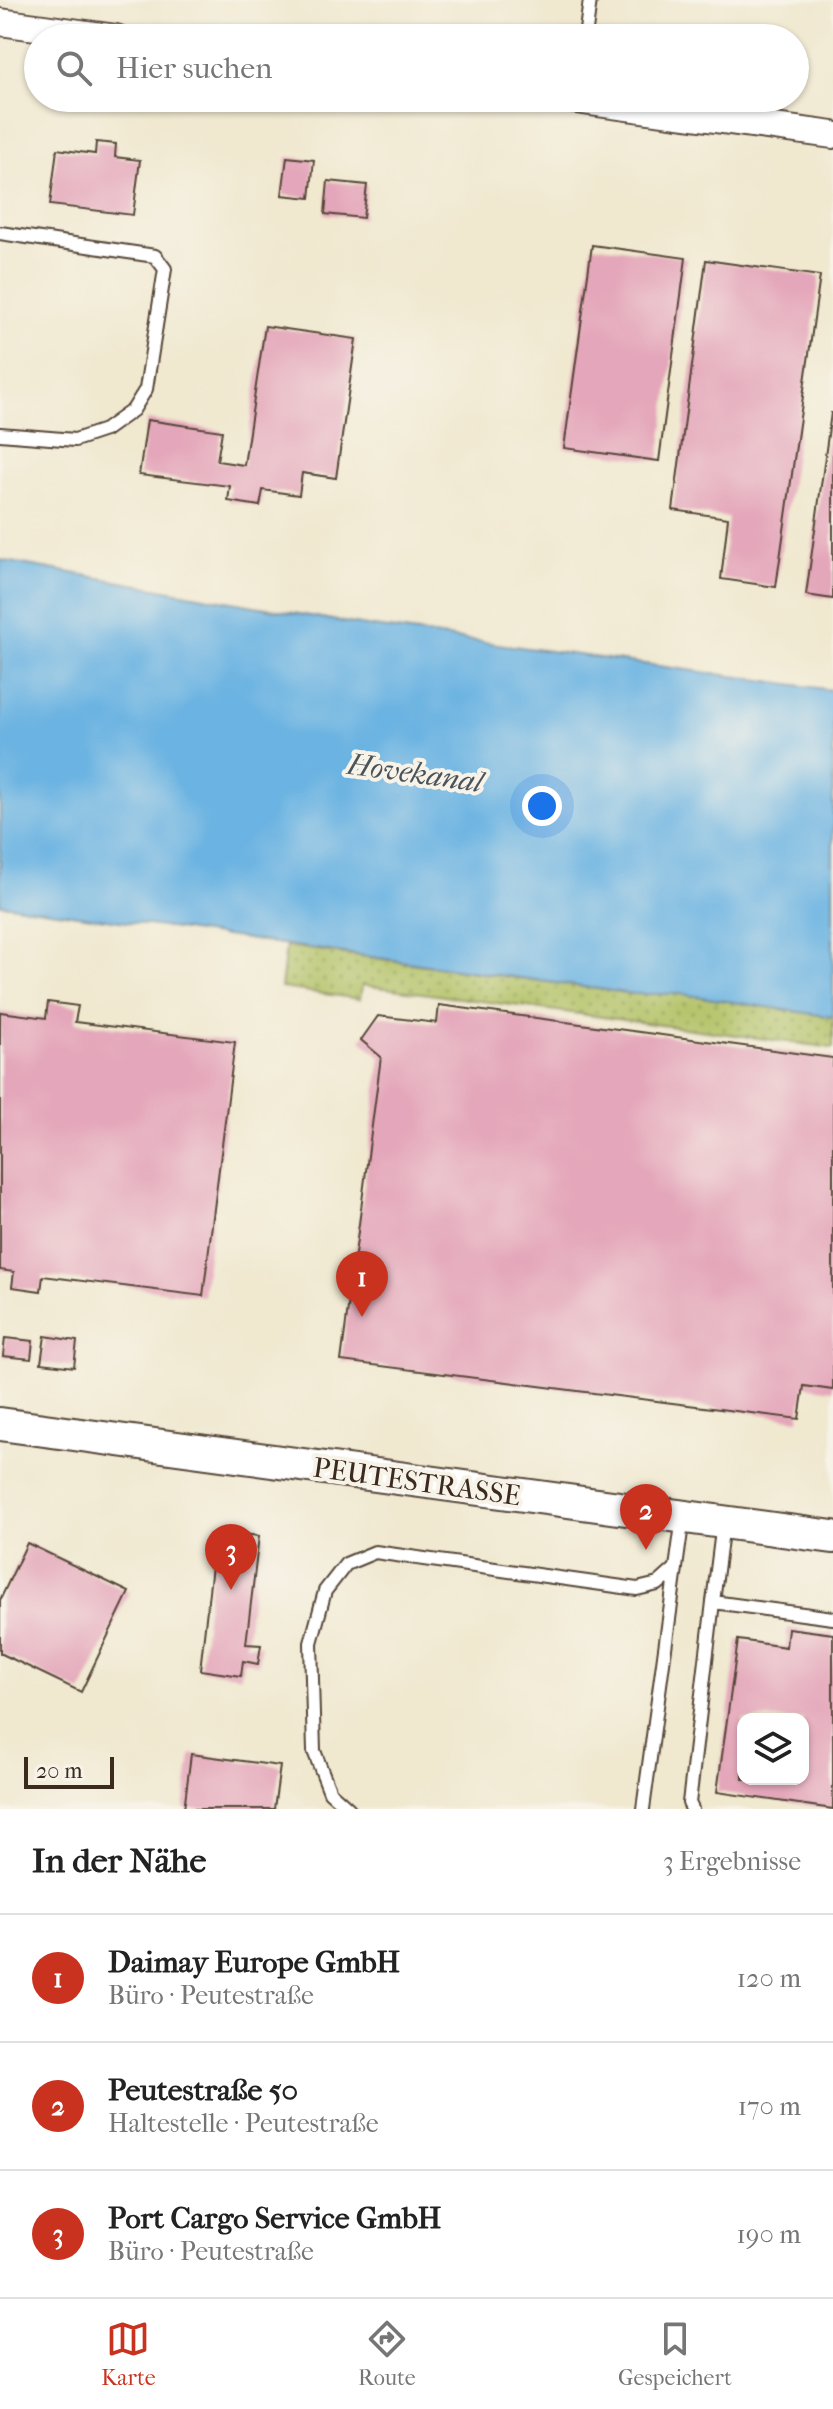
<!DOCTYPE html>
<html lang="de">
<meta charset="utf-8">
<style>
body{margin:0;font-family:"IM FELL French Canon",serif;background:#f6f6f6;color:#222}
.controls{position:absolute;right:24px;bottom:24px;display:grid;overflow:hidden;border-radius:16px;box-shadow:0 2px 6px #0004}
.controls button{width:72px;height:72px;display:grid;place-items:center;padding:0;border:0;border-bottom:2px solid #e0e0e0;background:#fff;color:#222;font:40px sans-serif}
.scale{position:absolute;left:24px;bottom:20px;width:90px;box-sizing:border-box;padding-left:8px;border:4px solid #3b2a1e;border-top:0;font-size:22px;line-height:28px;white-space:nowrap;color:#3b2a1e;-webkit-text-stroke:6px #f7f3e8;paint-order:stroke}
.you{position:absolute;left:542px;top:806px;width:28px;height:28px;margin:-20px;border:6px solid #fff;border-radius:50%;background:#1a73e8;box-shadow:0 0 0 12px #1a73e833}
.badge{display:grid;place-items:center;width:52px;height:52px;border-radius:50%;background:#c8321e;color:#fff;font-size:26px;font-weight:700}
.pin{position:absolute;translate:-50% -66px;filter:drop-shadow(0 2px 4px #0008)}
.pin::after{content:'';position:absolute;top:42px;width:28px;height:24px;background:inherit;clip-path:polygon(0 0,100% 0,50% 100%)}
.list{margin:0;padding:0;list-style:none}
h2{display:flex;justify-content:space-between;align-items:center;height:104px;margin:0;padding:0 32px;font-size:34px}
h2 small{font-size:26px;font-weight:400;color:#767676}
.list li{display:grid;grid-template-columns:52px 1fr auto;gap:24px;align-items:center;box-sizing:border-box;height:128px;padding:0 32px;border-top:2px solid #e0e0e0}
.list b{display:block;font-size:30px;white-space:nowrap}
.list p{margin:0;font-size:26px;white-space:nowrap;color:#767676}
.list em{font-size:26px;font-style:normal;color:#767676}
.icon{flex:none;width:44px;height:44px;fill:none;stroke:currentColor;stroke-width:2;stroke-linecap:round;stroke-linejoin:round}
.map{position:relative;flex:none;width:833px;height:1809px;overflow:hidden}
.search{position:absolute;background:#fff;box-shadow:0 2px 6px #0004;left:24px;right:24px;top:24px;height:88px;display:flex;align-items:center;gap:20px;box-sizing:border-box;padding:0 28px;border-radius:44px;color:#767676;font-size:30px}
.sheet{height:488px;background:#fff}
nav{display:flex;justify-content:space-around;align-items:center;box-sizing:border-box;height:112px;border-top:2px solid #e0e0e0;background:#fff;font-size:22px;color:#767676}
nav a{display:grid;justify-items:center;gap:4px}
nav .on{color:#c8321e}
.map>svg:first-child{display:block}
.grass{fill:url(#grass-dots);stroke:#767641;stroke-width:2}
.water{fill:#6ab3e2;stroke:#526e80;stroke-width:2}
.building{fill:#e4a6ba;fill-rule:evenodd}
.lines{fill:none;stroke-linecap:round;stroke-linejoin:round}
.service-casing{stroke:#564639;stroke-width:16}
.minor-casing{stroke:#564639;stroke-width:30}
.tertiary-casing{stroke:#564639;stroke-width:36}
.service{stroke:#fff;stroke-width:12}
.minor{stroke:#fff;stroke-width:26}
.tertiary{stroke:#fff;stroke-width:32}
.labels{text-anchor:middle;stroke-width:8;stroke-linejoin:round;paint-order:stroke}
.street-label{font-size:28px;fill:#3b2a1e;stroke:#f7f3e8}
.water-label{font-size:30px;font-style:italic;fill:#495359;stroke:#f7f3e8}
</style>
<div class="map">
<svg width="833" height="1809" viewBox="0 0 833 1809">
<defs>
<pattern id="grass-dots" width="8" height="8" patternUnits="userSpaceOnUse" patternTransform="scale(2)"><rect width="8" height="8" fill="#b1c164"/><path d="M2 2h.1M6 6h.1" fill="none" stroke="#919d52" stroke-width="1.8" stroke-linecap="round"/></pattern>
</defs>
<rect width="100%" height="100%" fill="#f7f3e8"/>
<filter id="ink" filterUnits="userSpaceOnUse"><feTurbulence type="fractalNoise" baseFrequency=".0125" numOctaves="2"/><feDisplacementMap in="SourceGraphic" scale="16" xChannelSelector="R" yChannelSelector="G"/><feConvolveMatrix kernelMatrix="1 2 1 2 8 2 1 2 1" color-interpolation-filters="sRGB"/></filter>
<filter id="wash" filterUnits="userSpaceOnUse"><feTurbulence type="fractalNoise" baseFrequency=".006" numOctaves="4" result="noise"/><feDisplacementMap in="SourceGraphic" scale="32" xChannelSelector="R" yChannelSelector="G"/><feGaussianBlur stdDeviation="1.8" result="paint"/><feColorMatrix in="noise" values="0 0 0 0 0 0 0 0 0 0 0 0 0 0 0 0 0 1.4 0 .05"/><feComposite in="paint" operator="in"/></filter>
<g filter="url(#wash)">
<rect width="100%" height="100%" fill="#f0e8cf"/>
<polygon class="grass" points="286,946 633,994 681,994 833,1017 833,1048 362,985 360,999 281,988"/>
<polygon class="water" points="0,560 360,625 833,690 833,1017 681,994 633,994 0,904"/>
<g id="blocks">
<g class="building">
<polygon points="96,142 116,144 115,157 140,160 133,215 50,205 57,149 95,154"/>
<polygon points="287,157 314,160 310,198 282,195"/>
<polygon points="328,181 367,185 363,218 325,214"/>
<polygon points="592,245 686,258 659,461 564,448"/>
<polygon points="706,260 820,276 776,587 721,579 728,518 673,510"/>
<polygon points="265,326 356,339 336,478 302,473 299,495 263,490 260,506 228,501 230,486 139,475 147,420 222,431 217,461 244,465"/>
<polygon points="831,413 833,413 833,599 806,595"/>
<polygon points="48,1002 78,1006 75,1022 235,1042 203,1296 43,1276 41,1291 12,1287 14,1272 0,1270 0,1012 46,1018"/>
<polygon points="439,1005 833,1058 833,1390 804,1386 799,1419 341,1361 381,1057 361,1040 378,1016 437,1023"/>
<polygon points="45,1336 77,1341 74,1367 41,1363"/>
<polygon points="5,1338 33,1341 31,1359 3,1356"/>
<polygon points="216,1531 259,1536 246,1644 261,1645 258,1664 243,1661 241,1676 200,1670"/>
<polygon points="27,1543 129,1592 81,1692 0,1653 0,1600"/>
<path d="M788,1628L833,1634V1809L717,1792L738,1640L786,1647ZM743,1719H803V1779H743Z"/>
<polygon points="191,1754 280,1766 274,1809 184,1809"/>
</g>
</g>
</g>
<g filter="url(#ink)">
<use href="#blocks" fill-opacity="0" stroke="#564639" stroke-width="2"/>
<g class="lines">
<g class="service-casing">
<g id="service">
<polyline points="585,38 590,0"/>
<polyline points="0,233 155,256 165,269 146,389 133,410 105,430 75,440 0,434"/>
<polyline points="723,1523 713,1602 833,1618"/>
<polyline points="349,1809 330,1792 314,1751 311,1643 325,1591 346,1564 375,1552 637,1589 658,1584 676,1568"/>
<polyline points="643,1809 683,1517"/>
<polyline points="692,1809 689,1803 713,1602"/>
</g>
</g>
<g class="minor-casing">
<g id="minor">
<polyline points="0,22 116,38"/>
<polyline points="561,98 833,135"/>
</g>
</g>
<g class="tertiary-casing">
<polyline id="tertiary" points="0,1424 833,1537"/>
</g>
<use href="#service" class="service"/>
<use href="#minor" class="minor"/>
<use href="#tertiary" class="tertiary"/>
</g>
</g>
<g class="labels">
<g class="street-label">
<text transform="translate(417 1481) rotate(8)" y="10">PEUTESTRASSE</text>
</g>
<g class="water-label">
<text transform="translate(415 773) rotate(8)" y="10">Hovekanal</text>
</g>
</g>
</svg>
<div class="controls">
<button><svg class="icon" aria-label="layers" viewBox="0 0 24 24"><path d="M12 4l9 5-9 5-9-5zM3 14l9 5 9-5"/></svg></button>
</div>
<div class="scale">20 m</div>
<div class="you"></div>
<div class="pin badge" style="left:362px;top:1317px">1</div>
<div class="pin badge" style="left:646px;top:1550px">2</div>
<div class="pin badge" style="left:231px;top:1590px">3</div>
<div class="search"><svg class="icon" aria-label="search" viewBox="0 0 24 24"><circle cx="10" cy="10" r="6"/><path d="M15 15l6 6"/></svg>Hier suchen</div>
</div>
<section class="sheet">
<h2>In der Nähe<small>3 Ergebnisse</small></h2>
<ul class="list">
<li><span class="badge">1</span><div><b>Daimay Europe GmbH</b><p>Büro · Peutestraße</p></div><em>120 m</em></li>
<li><span class="badge">2</span><div><b>Peutestraße 50</b><p>Haltestelle · Peutestraße</p></div><em>170 m</em></li>
<li><span class="badge">3</span><div><b>Port Cargo Service GmbH</b><p>Büro · Peutestraße</p></div><em>190 m</em></li>
</ul>
</section>
<nav>
<a class="on"><svg class="icon" aria-label="map" viewBox="0 0 24 24"><path d="M3 6l6-2 6 2 6-2v14l-6 2-6-2-6 2zM9 4v14M15 6v14"/></svg>Karte</a>
<a><svg class="icon" aria-label="directions" viewBox="0 0 24 24"><path d="M12 3l9 9-9 9-9-9zM9 14v-3h6M13 9l2 2-2 2"/></svg>Route</a>
<a><svg class="icon" aria-label="saved" viewBox="0 0 24 24"><path d="M7 4h10v16l-5-4-5 4z"/></svg>Gespeichert</a>
</nav>
